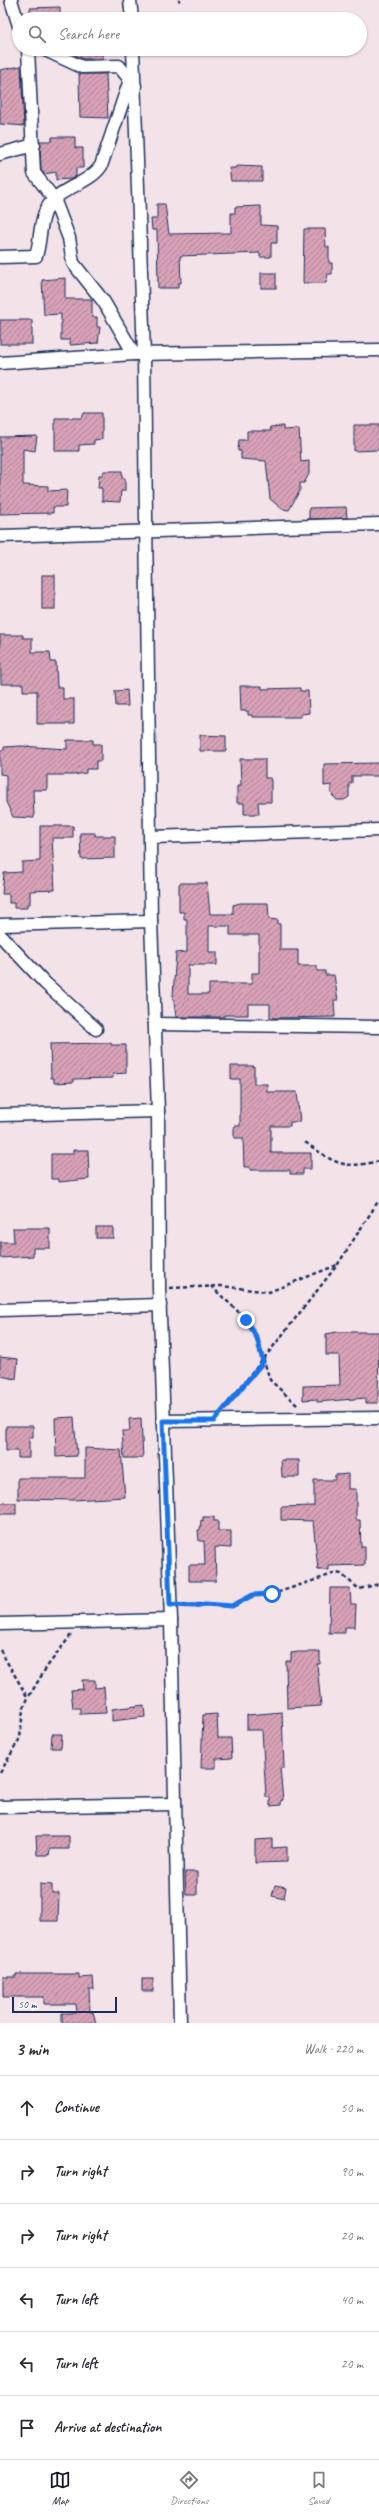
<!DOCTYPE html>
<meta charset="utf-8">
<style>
body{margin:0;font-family:Caveat,sans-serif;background:#f2f2f3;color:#2b2b33}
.scale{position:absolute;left:12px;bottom:10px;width:105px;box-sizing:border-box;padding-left:4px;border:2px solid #1b2f5e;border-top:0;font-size:11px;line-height:14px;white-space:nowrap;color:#1b2f5e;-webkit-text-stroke:3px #fff;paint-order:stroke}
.stop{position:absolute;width:12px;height:12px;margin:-9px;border:3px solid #1a73e8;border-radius:50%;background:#fff}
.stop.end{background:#1a73e8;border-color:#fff;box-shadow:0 1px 4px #0008}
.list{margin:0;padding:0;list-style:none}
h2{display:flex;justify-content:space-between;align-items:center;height:52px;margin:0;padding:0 16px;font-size:17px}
h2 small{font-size:13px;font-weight:400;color:#7c7c81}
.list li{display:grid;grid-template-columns:26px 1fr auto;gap:12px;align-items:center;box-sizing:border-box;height:64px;padding:0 16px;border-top:1px solid #e1e1e2}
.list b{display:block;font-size:15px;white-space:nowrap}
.list em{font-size:13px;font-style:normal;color:#7c7c81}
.icon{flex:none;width:22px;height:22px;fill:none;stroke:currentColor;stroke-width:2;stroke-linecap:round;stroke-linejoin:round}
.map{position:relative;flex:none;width:379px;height:2023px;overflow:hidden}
.search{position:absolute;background:#fff;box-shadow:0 1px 3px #0004;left:12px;right:12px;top:12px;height:44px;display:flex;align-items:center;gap:10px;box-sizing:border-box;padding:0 14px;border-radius:22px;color:#7c7c81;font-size:15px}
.sheet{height:436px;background:#fff}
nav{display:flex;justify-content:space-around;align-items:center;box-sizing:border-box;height:56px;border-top:1px solid #e1e1e2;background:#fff;font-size:11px;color:#7c7c81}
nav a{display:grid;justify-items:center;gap:2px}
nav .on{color:#111827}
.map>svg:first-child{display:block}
.building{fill:url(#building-hatch);stroke:#1b2f5e;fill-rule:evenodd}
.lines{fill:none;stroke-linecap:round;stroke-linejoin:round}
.street-casing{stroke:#1b2f5e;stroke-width:15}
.path{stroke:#1b2f5e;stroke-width:2.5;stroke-dasharray:4 3;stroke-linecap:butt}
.street{stroke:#fff;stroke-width:12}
.route{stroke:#1a73e8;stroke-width:5}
</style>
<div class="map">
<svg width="379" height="2023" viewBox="0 0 379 2023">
<defs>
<pattern id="building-hatch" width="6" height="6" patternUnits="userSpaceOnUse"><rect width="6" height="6" fill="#d8a1b6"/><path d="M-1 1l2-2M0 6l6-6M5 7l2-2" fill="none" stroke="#ae8497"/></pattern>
</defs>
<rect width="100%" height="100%" fill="#f3e3e9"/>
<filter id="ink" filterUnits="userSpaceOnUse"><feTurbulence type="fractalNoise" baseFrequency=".025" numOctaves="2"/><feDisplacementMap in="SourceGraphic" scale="8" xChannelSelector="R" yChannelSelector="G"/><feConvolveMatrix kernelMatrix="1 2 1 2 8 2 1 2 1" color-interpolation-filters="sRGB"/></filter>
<g filter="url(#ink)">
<g class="building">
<polygon points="60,7 60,19 30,19 30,8"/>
<polygon points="76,49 94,49 93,54 103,54 103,59 84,59 76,56"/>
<polygon points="21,66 24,126 0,124 0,70"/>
<polygon points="79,74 106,74 108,118 80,117"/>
<polygon points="52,137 75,137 75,148 83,148 83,168 76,168 76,176 71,179 56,180 56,172 44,174 41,170 40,141 52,141"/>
<polygon points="236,166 262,167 262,181 231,181 229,168 236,168"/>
<polygon points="157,204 165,204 169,234 231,233 231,213 235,213 235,207 261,206 261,225 277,226 277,243 271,243 271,257 260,257 260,253 180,256 181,283 178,283 178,288 158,288 157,230 152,230 151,219 157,219"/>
<polygon points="304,229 325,229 326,247 329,247 329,263 332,263 332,274 328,274 326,283 303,283"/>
<rect x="261" y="273" width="15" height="15"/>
<polygon points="65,278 65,299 92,299 92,317 97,317 97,327 100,327 98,343 70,345 70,340 61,340 61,314 44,315 42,280"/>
<rect x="0" y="320" width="32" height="24"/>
<polygon points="84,413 102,413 102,439 94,440 94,444 79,445 79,451 55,451 55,418 82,418"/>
<polygon points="354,425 379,425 379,450 354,451"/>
<polygon points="283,426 283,430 299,429 301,462 309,461 309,474 304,483 300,483 300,490 289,510 282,509 270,499 266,461 241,459 241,451 238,451 239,440 247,440 247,431 271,431 270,427"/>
<polygon points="37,436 35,451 23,449 23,485 48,486 48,491 67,490 66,507 53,507 53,513 0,514 0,437"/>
<polygon points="104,471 122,471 122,478 125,478 125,491 121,491 120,502 102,501 102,488 98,488 99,475 102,475"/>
<polygon points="346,507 347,518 309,519 309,508"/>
<rect x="42" y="575" width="13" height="34"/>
<polygon points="0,635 23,635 23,638 32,638 32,652 50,652 51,662 56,662 57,687 63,687 63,699 74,699 74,724 37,724 37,691 23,691 23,684 1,684"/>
<polygon points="240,686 262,686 262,689 300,688 300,691 308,691 309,713 301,714 301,717 252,717 252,715 248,715 248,711 241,711"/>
<polygon points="127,690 128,706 116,706 115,691"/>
<polygon points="200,735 226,736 226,751 200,751"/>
<polygon points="67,740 93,740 93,744 101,744 101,761 96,761 96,769 86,769 86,773 73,775 47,775 47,790 33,790 34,818 13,817 6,802 6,775 0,774 0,750 4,750 4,747 21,746 67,749"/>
<polygon points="240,759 265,759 265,778 270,778 271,780 271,802 258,802 259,814 244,814 244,803 237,803 237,786 241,786"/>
<polygon points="379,763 379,776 352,776 352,783 349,783 349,797 344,800 337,800 331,794 331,785 324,786 324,764"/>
<polygon points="40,826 73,826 73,838 52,838 55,890 30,891 30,904 27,904 27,908 14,908 14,903 9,903 9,894 2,894 4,873 22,872 22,862 40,861"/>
<polygon points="80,833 95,833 95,836 115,836 115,858 81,859"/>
<path d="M181,883H207L210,914H233V905L240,903H268L269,919L278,920V924H280V950H298V966H317V971H325V975H334L338,1000H334L335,1017L270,1018V1004H248V1015H224V1017H176L173,995L176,953L187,952V919H184V912H179V884ZM209,926H230V935H259V973H252V984H209V994H188V965H217V952H209Z"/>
<polygon points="111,1043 111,1045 126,1045 126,1073 113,1074 113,1078 74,1079 74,1082 54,1083 54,1078 51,1078 50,1044"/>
<polygon points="231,1066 254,1066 254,1084 267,1084 267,1092 297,1092 300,1122 290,1122 290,1126 271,1126 271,1153 311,1153 311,1169 303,1169 303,1174 290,1174 290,1170 250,1170 250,1167 244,1167 243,1138 234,1138 234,1126 240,1126 240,1079 231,1079"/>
<polygon points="73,1150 88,1150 89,1179 59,1182 59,1179 51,1179 51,1154 73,1154"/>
<rect x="96" y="1227" width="17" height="11"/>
<polygon points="13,1228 50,1228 50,1248 33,1248 33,1256 0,1258 0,1242 14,1242"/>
<polygon points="337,1332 379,1332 378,1403 366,1403 366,1398 317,1402 317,1399 303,1400 303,1386 340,1385 339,1355 326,1355 326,1334"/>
<polygon points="0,1357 18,1359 16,1379 0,1376"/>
<polygon points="74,1417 77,1456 56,1457 55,1418"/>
<polygon points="141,1418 143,1458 124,1458 122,1431 130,1431 129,1419"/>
<polygon points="6,1426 33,1426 33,1437 29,1437 29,1458 18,1458 18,1451 6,1451"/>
<polygon points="85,1448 121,1450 125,1497 73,1500 18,1499 18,1478 85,1478"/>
<polygon points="281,1460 299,1460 299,1477 282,1477"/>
<polygon points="348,1474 348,1489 356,1489 356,1520 360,1520 361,1547 365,1547 365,1565 329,1566 329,1570 318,1570 313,1521 281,1520 281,1507 314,1506 314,1480 335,1480 335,1475"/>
<rect x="0" y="1503" width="16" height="11"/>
<polygon points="203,1517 214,1517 214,1521 218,1521 218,1531 231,1531 231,1548 215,1547 216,1581 189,1581 189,1565 205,1565 204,1541 199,1541 198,1530 200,1530 201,1520 203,1521"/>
<polygon points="330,1588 350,1588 351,1604 356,1604 355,1627 345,1627 345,1633 329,1633"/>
<polygon points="298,1652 320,1652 320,1664 317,1664 321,1706 287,1708 286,1661 291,1661 291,1653"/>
<polygon points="82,1680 95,1680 95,1688 104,1687 106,1713 80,1714 80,1708 73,1708 71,1690 83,1689"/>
<polygon points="144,1705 145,1717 112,1721 112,1709"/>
<polygon points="282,1712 284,1768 280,1768 283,1800 281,1800 281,1805 270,1806 270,1797 266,1797 262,1730 247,1730 247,1715"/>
<polygon points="217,1714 218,1738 231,1738 232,1758 216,1759 216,1768 201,1768 203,1715"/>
<polygon points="52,1734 62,1734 61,1748 51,1748"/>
<polygon points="36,1836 69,1836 69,1849 50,1849 49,1855 37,1855"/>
<polygon points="272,1839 272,1848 287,1847 287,1862 255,1863 255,1840"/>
<polygon points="185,1872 197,1872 197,1895 186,1895"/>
<polygon points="40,1884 52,1885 52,1893 59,1893 58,1921 40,1921"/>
<polygon points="275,1885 286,1887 284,1899 272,1896"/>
<polygon points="16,1974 79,1974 79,1978 93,1977 94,1989 89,1989 90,2012 93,2012 96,2023 62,2023 62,2013 77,2013 76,2004 44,2004 44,1997 3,1997 3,1977 16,1977"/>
<rect x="142" y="1979" width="11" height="12"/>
</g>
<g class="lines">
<g class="street-casing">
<g id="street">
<polyline points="11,0 19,26"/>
<polyline points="130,0 132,19"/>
<polyline points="28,49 34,173 54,199 69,238 73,263 104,302 134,354"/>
<polyline points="43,49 82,67 119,66 135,86"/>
<polyline points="133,49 144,355 151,921 158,1111 159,1288 171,1620 180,2023"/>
<polyline points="0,154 34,145"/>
<path d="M0,257L36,256C41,241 39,222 47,208C59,187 88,185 101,166L130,80"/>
<polyline points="0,363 134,354 379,350"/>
<polyline points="0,536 379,524"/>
<polyline points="151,837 379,830"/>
<polyline points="0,925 151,921"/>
<polyline points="0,935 45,983 96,1029"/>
<polyline points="155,1024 379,1027"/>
<polyline points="0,1115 158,1111"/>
<polyline points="0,1310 160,1305"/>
<polyline points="163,1421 379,1418"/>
<polyline points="0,1624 171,1620"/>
<polyline points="0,1807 175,1804"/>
</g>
</g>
<g class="path">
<polyline points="178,0 180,1"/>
<path d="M305,1142C335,1163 341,1170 379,1161"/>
<polyline points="211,1286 246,1319 257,1338 270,1380 299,1407"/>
<polyline points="170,1288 221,1286 269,1292 337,1265"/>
<polyline points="225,1408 338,1264 379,1200"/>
<polyline points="183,1606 205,1604 231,1606 253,1595 270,1595 336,1573 341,1574 359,1589 379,1584"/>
<polyline points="0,1650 28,1698"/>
<polyline points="0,1773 20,1738 23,1710 28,1698 46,1668 71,1635"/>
</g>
<use href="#street" class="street"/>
</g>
</g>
<g class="lines" filter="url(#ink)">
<polyline class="route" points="246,1320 257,1338 263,1362 214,1421 163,1421 170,1605 194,1606 205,1604 232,1606 253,1595 272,1594"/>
</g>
</svg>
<div class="scale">50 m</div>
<div class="stop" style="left:272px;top:1594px"></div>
<div class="stop end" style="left:246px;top:1320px"></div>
<div class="search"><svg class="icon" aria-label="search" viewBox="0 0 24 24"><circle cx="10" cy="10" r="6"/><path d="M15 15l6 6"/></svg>Search here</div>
</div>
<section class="sheet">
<h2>3 min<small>Walk · 220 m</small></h2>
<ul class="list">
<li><svg class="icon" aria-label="ahead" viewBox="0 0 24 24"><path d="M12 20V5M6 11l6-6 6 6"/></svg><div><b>Continue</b></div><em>50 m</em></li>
<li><svg class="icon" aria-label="right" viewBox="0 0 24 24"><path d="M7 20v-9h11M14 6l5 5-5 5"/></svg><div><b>Turn right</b></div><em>90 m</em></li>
<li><svg class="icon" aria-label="right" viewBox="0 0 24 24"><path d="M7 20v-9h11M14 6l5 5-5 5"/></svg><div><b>Turn right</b></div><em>20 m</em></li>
<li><svg class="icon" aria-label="left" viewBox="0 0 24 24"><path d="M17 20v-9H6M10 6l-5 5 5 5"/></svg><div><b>Turn left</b></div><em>40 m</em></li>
<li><svg class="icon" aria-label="left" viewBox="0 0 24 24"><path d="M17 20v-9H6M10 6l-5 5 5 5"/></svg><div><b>Turn left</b></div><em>20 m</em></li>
<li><svg class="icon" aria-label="arrive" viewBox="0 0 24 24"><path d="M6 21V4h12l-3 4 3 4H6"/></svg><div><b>Arrive at destination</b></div></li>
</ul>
</section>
<nav>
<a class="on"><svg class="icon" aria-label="map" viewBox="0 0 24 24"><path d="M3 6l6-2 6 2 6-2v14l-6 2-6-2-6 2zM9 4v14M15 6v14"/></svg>Map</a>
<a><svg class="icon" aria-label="directions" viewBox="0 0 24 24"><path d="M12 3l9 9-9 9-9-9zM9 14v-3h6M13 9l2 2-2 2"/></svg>Directions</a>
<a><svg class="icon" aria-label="saved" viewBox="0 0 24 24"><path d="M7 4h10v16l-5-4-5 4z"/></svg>Saved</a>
</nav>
